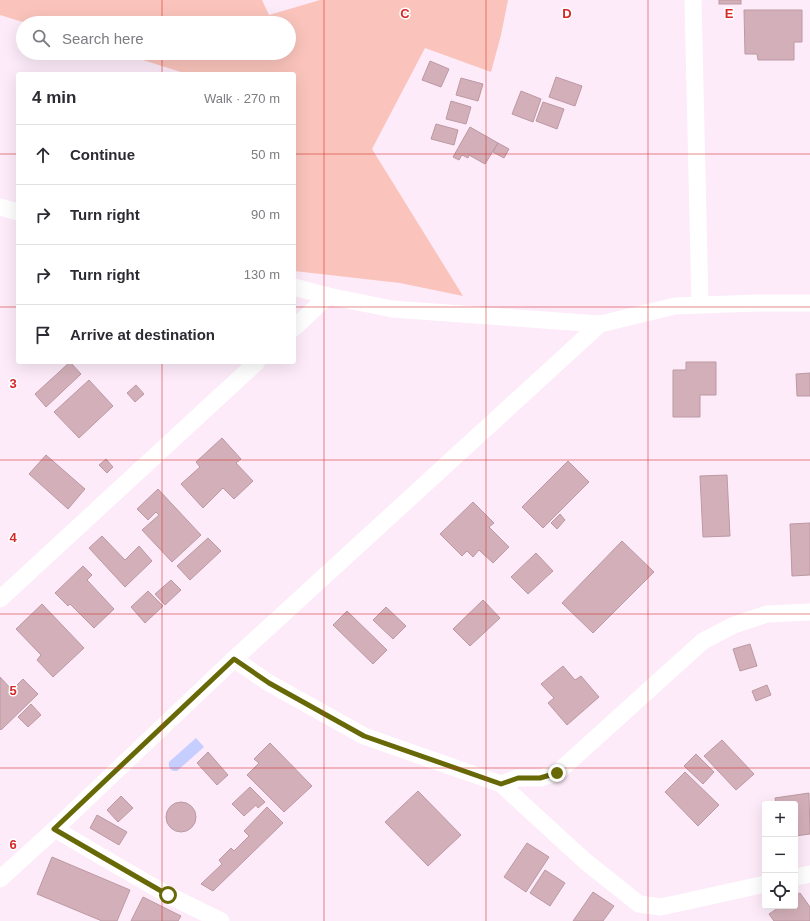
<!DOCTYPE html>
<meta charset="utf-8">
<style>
body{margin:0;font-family:Arial,sans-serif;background:#f2f2f3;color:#2b2b33}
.controls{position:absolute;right:12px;bottom:12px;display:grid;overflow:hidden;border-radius:4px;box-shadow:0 4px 16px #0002}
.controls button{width:36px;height:36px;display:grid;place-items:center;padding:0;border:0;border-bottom:1px solid #e1e1e2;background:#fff;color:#2b2b33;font:20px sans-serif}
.stop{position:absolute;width:12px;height:12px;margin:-9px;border:3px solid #676906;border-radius:50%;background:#fff}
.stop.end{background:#676906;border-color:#fff;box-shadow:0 1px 4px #0008}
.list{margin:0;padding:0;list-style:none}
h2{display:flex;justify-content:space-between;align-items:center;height:52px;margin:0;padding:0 16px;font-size:17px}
h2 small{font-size:13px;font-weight:400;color:#7c7c81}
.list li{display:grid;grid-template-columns:26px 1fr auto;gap:12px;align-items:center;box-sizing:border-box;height:60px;padding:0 16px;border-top:1px solid #e1e1e2}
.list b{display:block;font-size:15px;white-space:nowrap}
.list em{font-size:13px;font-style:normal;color:#7c7c81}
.icon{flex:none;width:22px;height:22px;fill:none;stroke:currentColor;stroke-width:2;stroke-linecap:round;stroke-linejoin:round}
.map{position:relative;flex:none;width:810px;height:921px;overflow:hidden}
.search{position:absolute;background:#fff;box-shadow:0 4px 16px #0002;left:16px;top:16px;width:280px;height:44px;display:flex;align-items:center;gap:10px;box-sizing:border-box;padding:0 14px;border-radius:22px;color:#7c7c81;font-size:15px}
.panel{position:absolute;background:#fff;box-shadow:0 4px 16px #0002;left:16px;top:72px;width:280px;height:292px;border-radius:4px}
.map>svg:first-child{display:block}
.green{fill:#fac4bc}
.water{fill:#c6cdff}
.building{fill:#d3b0b9;stroke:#bc99a2}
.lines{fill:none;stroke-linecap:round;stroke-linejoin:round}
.street{stroke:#fff;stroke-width:17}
.route{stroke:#676906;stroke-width:5}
.grid{fill:none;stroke:#d62828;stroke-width:1;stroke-opacity:0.55}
.grid-label{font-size:13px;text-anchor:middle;font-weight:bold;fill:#d62828;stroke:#fff;stroke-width:3;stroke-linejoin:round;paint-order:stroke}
</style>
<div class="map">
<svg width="810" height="921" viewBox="0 0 810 921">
<rect width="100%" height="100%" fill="#fdebf9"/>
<polygon class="green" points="0,0 262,0 269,15 320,0 508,0 501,35 491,72 425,48 372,149 463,296 400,283 294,271 294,74 187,74 121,53 289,53 289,23 26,23 0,15"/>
<path class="water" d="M196,738L204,747L177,771C171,771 168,768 169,762Z"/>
<g class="building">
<rect x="719" y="0" width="22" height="4"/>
<polygon points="744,10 802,10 802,42 794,42 794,60 758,60 757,54 745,54"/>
<polygon points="430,61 449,69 441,87 422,80"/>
<polygon points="556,77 582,86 575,106 549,97"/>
<polygon points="461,78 483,84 478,101 456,95"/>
<polygon points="521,91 541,99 533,122 512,114"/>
<polygon points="451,101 471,107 466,124 446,119"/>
<polygon points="543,102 564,109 557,129 536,121"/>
<polygon points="436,124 458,130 454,145 431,139"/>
<polygon points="470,127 498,143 485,164 469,155 468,158 462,155 459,160 453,157"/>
<polygon points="498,143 509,149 504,158 493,152"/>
<polygon points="70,362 81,374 46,407 35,394"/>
<polygon points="686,362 716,362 716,395 700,395 700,417 673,417 673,370 686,370"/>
<polygon points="810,373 810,396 797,396 796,374"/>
<polygon points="89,380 113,406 79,438 54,412"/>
<polygon points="136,385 144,394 135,402 127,393"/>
<polygon points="222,438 241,459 236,463 253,481 234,499 223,488 203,508 181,484 200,467 196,462"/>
<polygon points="46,455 85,489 68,509 29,474"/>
<polygon points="106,459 113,467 107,473 99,465"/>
<polygon points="568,461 589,482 543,528 522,507"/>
<polygon points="727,475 730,536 703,537 700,476"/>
<polygon points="158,489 201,535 172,562 142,530 159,515 156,512 148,520 137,509"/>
<polygon points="473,502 494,523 489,527 509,547 493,563 479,550 473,557 467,551 462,556 440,534"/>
<polygon points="560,514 565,520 557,529 551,523"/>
<polygon points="810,523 810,575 792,576 790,524"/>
<polygon points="102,536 125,560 139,546 152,561 125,587 89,548"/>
<polygon points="208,538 221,551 190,580 177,566"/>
<polygon points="622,541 654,572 593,633 562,603"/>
<polygon points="536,553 553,571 528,594 511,577"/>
<polygon points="83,566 92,575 87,580 114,609 94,628 70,604 68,606 55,593"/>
<polygon points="171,580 181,590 165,605 155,594"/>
<polygon points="148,591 163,606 145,623 131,607"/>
<polygon points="483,600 500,618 470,646 453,629"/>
<polygon points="42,604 84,648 53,677 37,660 41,655 16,629"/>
<polygon points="386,607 406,626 393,639 373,620"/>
<polygon points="347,611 387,650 373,664 333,625"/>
<polygon points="750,644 757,666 740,671 733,649"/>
<polygon points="563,666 575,680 581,676 599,697 567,725 548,703 554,698 541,684"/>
<polygon points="0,677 12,690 23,679 38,694 1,730 0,728"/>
<polygon points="767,685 771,695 756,701 752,691"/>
<polygon points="31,704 41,715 28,727 18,717"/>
<polygon points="722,740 754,774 736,790 704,756"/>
<polygon points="270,743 312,786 284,812 247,775 259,763 254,759"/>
<polygon points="208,752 228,775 217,785 197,763"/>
<polygon points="696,754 714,772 703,784 684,766"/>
<polygon points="685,772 719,805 698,826 665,792"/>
<polygon points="250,787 265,802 258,808 256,805 244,816 232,804"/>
<polygon points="418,791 461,835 428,866 385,822"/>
<polygon points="809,793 810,834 795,836 795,804 776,804 775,798"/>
<polygon points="121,796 133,808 118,822 107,810"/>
<circle cx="181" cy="817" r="15"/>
<polygon points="267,807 283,823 213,891 201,884 222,864 219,860 231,848 234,851 249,836 244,831"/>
<polygon points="97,815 127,832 119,845 90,828"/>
<polygon points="527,843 549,857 526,892 504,877"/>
<polygon points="52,857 130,890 117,921 102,921 37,894"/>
<polygon points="545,870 565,883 550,906 530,893"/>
<polygon points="593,892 614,906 603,921 573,921"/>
<polygon points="800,893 810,907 810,921 774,921 769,914 781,906 795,906 795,896"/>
<polygon points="143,897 181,916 178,921 131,921"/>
</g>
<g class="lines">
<g class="street">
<polyline points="693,0 700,305"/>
<polyline points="0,207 18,212"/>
<polyline points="294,287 328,296 392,309 600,324 675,306 757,303 810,303"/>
<polyline points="294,328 328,296"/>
<polyline points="0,599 257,362"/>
<polyline points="234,659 269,683 364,736 501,784 518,778 540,778 557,773 703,641 734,625 767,614 810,612"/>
<polyline points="501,784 585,861 639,904 661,907 765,884"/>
<polyline points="55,829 104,858 168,895 221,921"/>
<polyline points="795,877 810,874"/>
<polyline points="0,879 55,829 234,659 600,324"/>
</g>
</g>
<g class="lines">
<polyline class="route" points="168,895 104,858 54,829 234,659 269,683 364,736 501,784 518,778 540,778 557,773"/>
</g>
<path class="grid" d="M162,0V23M324,0V921M486,0V921M648,0V921M162,53V74M0,154H18M294,154H810M0,307H18M294,307H810M162,362V921M0,460H810M0,614H810M0,768H810"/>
<g class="grid-label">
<text x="405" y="18">C</text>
<text x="567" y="18">D</text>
<text x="729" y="18">E</text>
<text x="13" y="388">3</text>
<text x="13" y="542">4</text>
<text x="13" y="695">5</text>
<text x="13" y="849">6</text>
</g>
</svg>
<div class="controls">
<button>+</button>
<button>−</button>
<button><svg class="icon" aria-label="locate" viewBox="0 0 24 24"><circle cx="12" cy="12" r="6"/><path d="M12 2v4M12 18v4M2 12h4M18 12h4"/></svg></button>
</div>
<div class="stop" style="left:168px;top:895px"></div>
<div class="stop end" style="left:557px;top:773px"></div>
<div class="search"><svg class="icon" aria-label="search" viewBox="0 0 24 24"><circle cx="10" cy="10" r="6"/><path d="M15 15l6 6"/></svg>Search here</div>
<section class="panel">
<h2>4 min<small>Walk · 270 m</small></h2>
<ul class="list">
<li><svg class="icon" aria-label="ahead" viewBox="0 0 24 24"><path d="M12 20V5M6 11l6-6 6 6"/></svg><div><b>Continue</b></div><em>50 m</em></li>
<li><svg class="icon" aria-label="right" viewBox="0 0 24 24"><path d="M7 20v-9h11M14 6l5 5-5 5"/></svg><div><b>Turn right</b></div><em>90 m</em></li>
<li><svg class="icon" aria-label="right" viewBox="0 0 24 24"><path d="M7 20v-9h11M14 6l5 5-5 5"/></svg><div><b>Turn right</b></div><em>130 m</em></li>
<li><svg class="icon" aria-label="arrive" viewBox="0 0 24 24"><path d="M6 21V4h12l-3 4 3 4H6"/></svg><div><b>Arrive at destination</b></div></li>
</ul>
</section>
</div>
